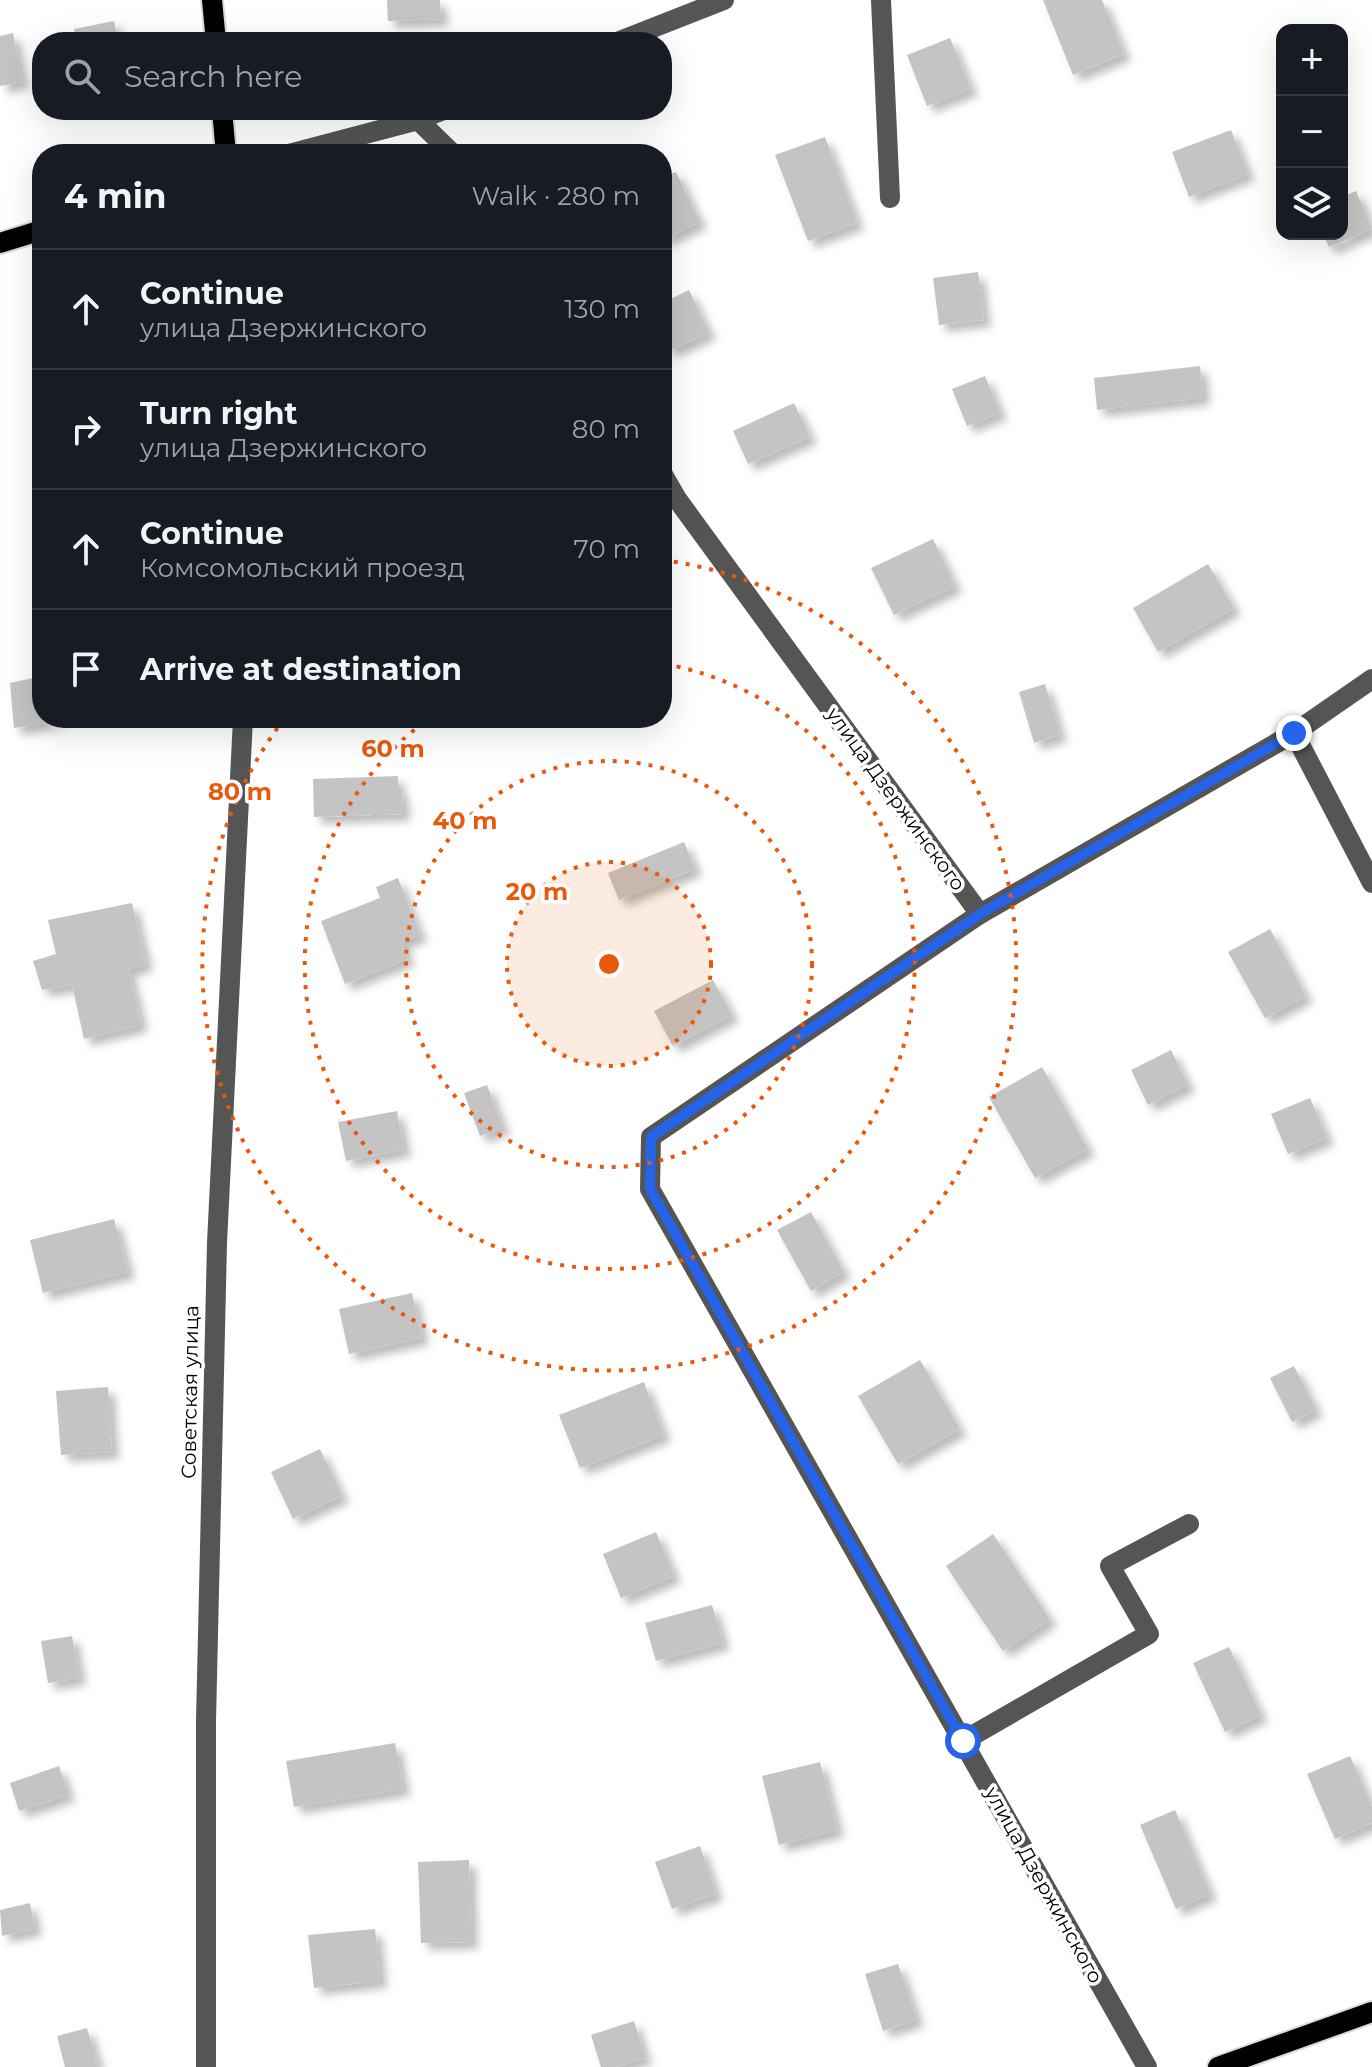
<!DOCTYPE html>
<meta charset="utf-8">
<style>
body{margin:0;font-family:Montserrat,sans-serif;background:#20242c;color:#f1f3f6}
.controls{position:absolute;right:24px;top:24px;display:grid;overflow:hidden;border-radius:16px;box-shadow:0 8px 32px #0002}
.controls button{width:72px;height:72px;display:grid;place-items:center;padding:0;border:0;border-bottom:2px solid #363941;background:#171b24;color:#f1f3f6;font:40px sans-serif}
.stop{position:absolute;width:24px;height:24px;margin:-18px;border:6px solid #2563eb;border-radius:50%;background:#fff}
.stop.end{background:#2563eb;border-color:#fff;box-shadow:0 2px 8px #0008}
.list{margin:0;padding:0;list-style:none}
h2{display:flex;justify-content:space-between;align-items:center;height:104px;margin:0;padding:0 32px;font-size:34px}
h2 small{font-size:26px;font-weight:400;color:#9ea1a6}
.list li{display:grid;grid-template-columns:52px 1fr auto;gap:24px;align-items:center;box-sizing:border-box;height:120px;padding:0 32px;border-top:2px solid #363941}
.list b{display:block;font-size:30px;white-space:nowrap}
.list p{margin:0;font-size:26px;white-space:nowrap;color:#9ea1a6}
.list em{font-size:26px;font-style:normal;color:#9ea1a6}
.icon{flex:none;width:44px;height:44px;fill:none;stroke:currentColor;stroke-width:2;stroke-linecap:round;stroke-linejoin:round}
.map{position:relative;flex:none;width:1372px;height:2067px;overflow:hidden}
.search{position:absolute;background:#171b24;box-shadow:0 8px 32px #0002;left:32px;top:32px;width:640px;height:88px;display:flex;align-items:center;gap:20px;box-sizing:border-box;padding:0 28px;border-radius:32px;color:#9ea1a6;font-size:30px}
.panel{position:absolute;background:#171b24;box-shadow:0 8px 32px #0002;left:32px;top:144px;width:640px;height:584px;border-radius:32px}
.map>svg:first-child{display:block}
.building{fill:#c4c4c4;filter:url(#shadow)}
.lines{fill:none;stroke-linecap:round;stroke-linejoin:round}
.major-casing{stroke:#dbdbdb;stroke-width:24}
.minor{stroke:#555;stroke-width:20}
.major{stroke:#000;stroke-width:20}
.route{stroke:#2563eb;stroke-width:10}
.ring{fill:none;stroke:#e8590c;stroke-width:4;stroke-dasharray:4 8}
.labels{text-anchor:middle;stroke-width:7;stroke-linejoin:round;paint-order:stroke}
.street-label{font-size:20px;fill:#000;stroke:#fff}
.centre{fill:#e8590c;stroke:#fff;stroke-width:4}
.ring-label{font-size:24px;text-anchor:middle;font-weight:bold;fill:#e8590c;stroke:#fff;stroke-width:7;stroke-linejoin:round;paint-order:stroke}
</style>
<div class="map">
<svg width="1372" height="2067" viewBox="0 0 1372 2067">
<defs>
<filter id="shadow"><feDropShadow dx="7" dy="7" stdDeviation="4" flood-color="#0004"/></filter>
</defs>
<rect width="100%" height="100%" fill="#fff"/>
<g class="building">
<polygon points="387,0 440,0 441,19 388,21"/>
<polygon points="1043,0 1102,0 1124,54 1073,75"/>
<polygon points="114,21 118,42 76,42 74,29"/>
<polygon points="13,33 22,82 0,86 0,36"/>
<polygon points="950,38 971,89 927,106 907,55"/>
<polygon points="1231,130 1248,174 1189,197 1172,152"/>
<polygon points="825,137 857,223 808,241 775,155"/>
<polygon points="676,172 700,222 662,240 662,178"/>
<polygon points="1356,191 1372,229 1329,247 1323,234 1342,234 1342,197"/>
<polygon points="978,272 984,320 939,325 933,278"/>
<polygon points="689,290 709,333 669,351 662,336 662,303"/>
<polygon points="1200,366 1203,398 1097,410 1094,378"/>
<polygon points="985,376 1000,413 967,426 952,389"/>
<polygon points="794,403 810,437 748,464 733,431"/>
<polygon points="933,539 955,586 894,615 871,568"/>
<polygon points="1208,564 1234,608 1158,652 1133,608"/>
<polygon points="42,676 42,718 65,720 14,728 10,683"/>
<polygon points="1045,684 1060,735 1034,743 1019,692"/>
<polygon points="398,776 398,791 402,791 403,814 314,817 313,779"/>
<polygon points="684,842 695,869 619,900 608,873"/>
<polygon points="398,878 420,935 402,942 408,959 345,984 321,921 380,898 376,887"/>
<polygon points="132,903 146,965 128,969 141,1025 84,1039 72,985 42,990 33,961 56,954 48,920"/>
<polygon points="1270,929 1306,996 1265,1018 1228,952"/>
<polygon points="713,980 732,1015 673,1046 654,1011"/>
<polygon points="1171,1050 1188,1085 1148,1105 1131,1070"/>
<polygon points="1042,1067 1088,1149 1035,1178 989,1097"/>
<polygon points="487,1085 503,1128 480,1136 464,1093"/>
<polygon points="1310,1098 1327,1138 1288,1154 1271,1114"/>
<polygon points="397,1111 404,1150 346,1161 338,1122"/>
<polygon points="811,1212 844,1272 811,1291 777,1230"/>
<polygon points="114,1219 128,1272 43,1293 30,1240"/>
<polygon points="412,1293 422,1338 349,1354 339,1309"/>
<polygon points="920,1360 960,1429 898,1464 858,1396"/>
<polygon points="1294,1366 1316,1410 1292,1422 1270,1378"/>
<polygon points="644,1382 664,1435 580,1468 559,1415"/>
<polygon points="108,1387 112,1452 61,1455 56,1391"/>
<polygon points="320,1449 342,1496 293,1519 271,1472"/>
<polygon points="656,1532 674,1576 621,1598 603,1554"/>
<polygon points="993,1534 1050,1619 1003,1651 946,1566"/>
<polygon points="712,1605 723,1643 656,1661 645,1623"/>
<polygon points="72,1636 79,1678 48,1683 41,1641"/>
<polygon points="1229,1647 1261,1715 1225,1732 1193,1663"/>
<polygon points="395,1743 403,1789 294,1807 286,1761"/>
<polygon points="1350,1756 1372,1807 1372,1823 1335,1839 1307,1774"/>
<polygon points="820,1762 837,1830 779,1845 762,1776"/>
<polygon points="59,1766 68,1795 19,1811 10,1783"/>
<polygon points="1175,1810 1210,1894 1176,1909 1140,1825"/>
<polygon points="700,1846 716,1894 672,1909 655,1862"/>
<polygon points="469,1860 471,1942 421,1943 418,1862"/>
<polygon points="30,1903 35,1929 2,1936 0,1910"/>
<polygon points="375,1929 380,1981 314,1988 308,1935"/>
<polygon points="898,1964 917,2020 883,2031 865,1974"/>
<polygon points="634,2021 645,2058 616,2067 601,2067 591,2035"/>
<polygon points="87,2028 98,2067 65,2067 57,2036"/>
</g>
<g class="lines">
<g class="major-casing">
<g id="major">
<polyline points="212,0 216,42"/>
<polyline points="222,110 226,154"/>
<polyline points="0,243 42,230"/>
<polyline points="1218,2067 1372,2012"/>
</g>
</g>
<g class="minor">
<polyline points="881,0 890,198"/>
<polyline points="617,42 724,0"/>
<polyline points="418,120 453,154"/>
<polyline points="289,154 418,120 444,110"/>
<polyline points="662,473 677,499 980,914 651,1137 650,1189 1147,2067"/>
<polyline points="1294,733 1372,883"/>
<polyline points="980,914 1294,733 1372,679"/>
<polyline points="963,1741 1149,1634 1110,1566 1189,1524"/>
<polyline points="206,2067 206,1721 217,1243 243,718"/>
</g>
<use href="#major" class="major"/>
</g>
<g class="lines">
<polyline class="route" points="963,1741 650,1189 651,1137 980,914 1294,733"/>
</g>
<circle cx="609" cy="964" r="102" fill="#e8590c" fill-opacity=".12"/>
<g class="ring">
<circle cx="609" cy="964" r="102"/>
<circle cx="609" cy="964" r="203"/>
<path d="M665 664A305 305 0 1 1 428 719"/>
<path d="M662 560A407 407 0 1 1 284 719"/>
</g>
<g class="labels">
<g class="street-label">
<text transform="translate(896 799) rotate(54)" y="7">улица Дзержинского</text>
<text transform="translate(190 1392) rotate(-89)" y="7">Советская улица</text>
<text transform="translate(1044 1885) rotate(61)" y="7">улица Дзержинского</text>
</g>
</g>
<circle cx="609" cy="964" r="12" class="centre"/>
<g class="ring-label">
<text x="393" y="757">60 m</text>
<text x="240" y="800">80 m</text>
<text x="465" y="829">40 m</text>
<text x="537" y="900">20 m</text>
</g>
</svg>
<div class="controls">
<button>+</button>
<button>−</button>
<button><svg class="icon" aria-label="layers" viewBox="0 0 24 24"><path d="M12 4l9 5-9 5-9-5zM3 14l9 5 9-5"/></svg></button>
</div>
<div class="stop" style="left:963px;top:1741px"></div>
<div class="stop end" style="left:1294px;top:733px"></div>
<div class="search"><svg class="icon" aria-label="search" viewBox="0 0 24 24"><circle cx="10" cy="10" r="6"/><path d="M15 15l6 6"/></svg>Search here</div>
<section class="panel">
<h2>4 min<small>Walk · 280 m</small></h2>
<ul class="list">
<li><svg class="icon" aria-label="ahead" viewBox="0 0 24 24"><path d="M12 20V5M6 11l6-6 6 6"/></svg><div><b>Continue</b><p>улица Дзержинского</p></div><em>130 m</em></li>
<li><svg class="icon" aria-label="right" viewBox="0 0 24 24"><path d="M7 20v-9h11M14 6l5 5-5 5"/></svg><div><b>Turn right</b><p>улица Дзержинского</p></div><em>80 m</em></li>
<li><svg class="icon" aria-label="ahead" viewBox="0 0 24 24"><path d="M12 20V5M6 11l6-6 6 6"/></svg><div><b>Continue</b><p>Комсомольский проезд</p></div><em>70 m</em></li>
<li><svg class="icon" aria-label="arrive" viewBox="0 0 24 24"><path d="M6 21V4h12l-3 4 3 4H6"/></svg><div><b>Arrive at destination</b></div></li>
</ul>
</section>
</div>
